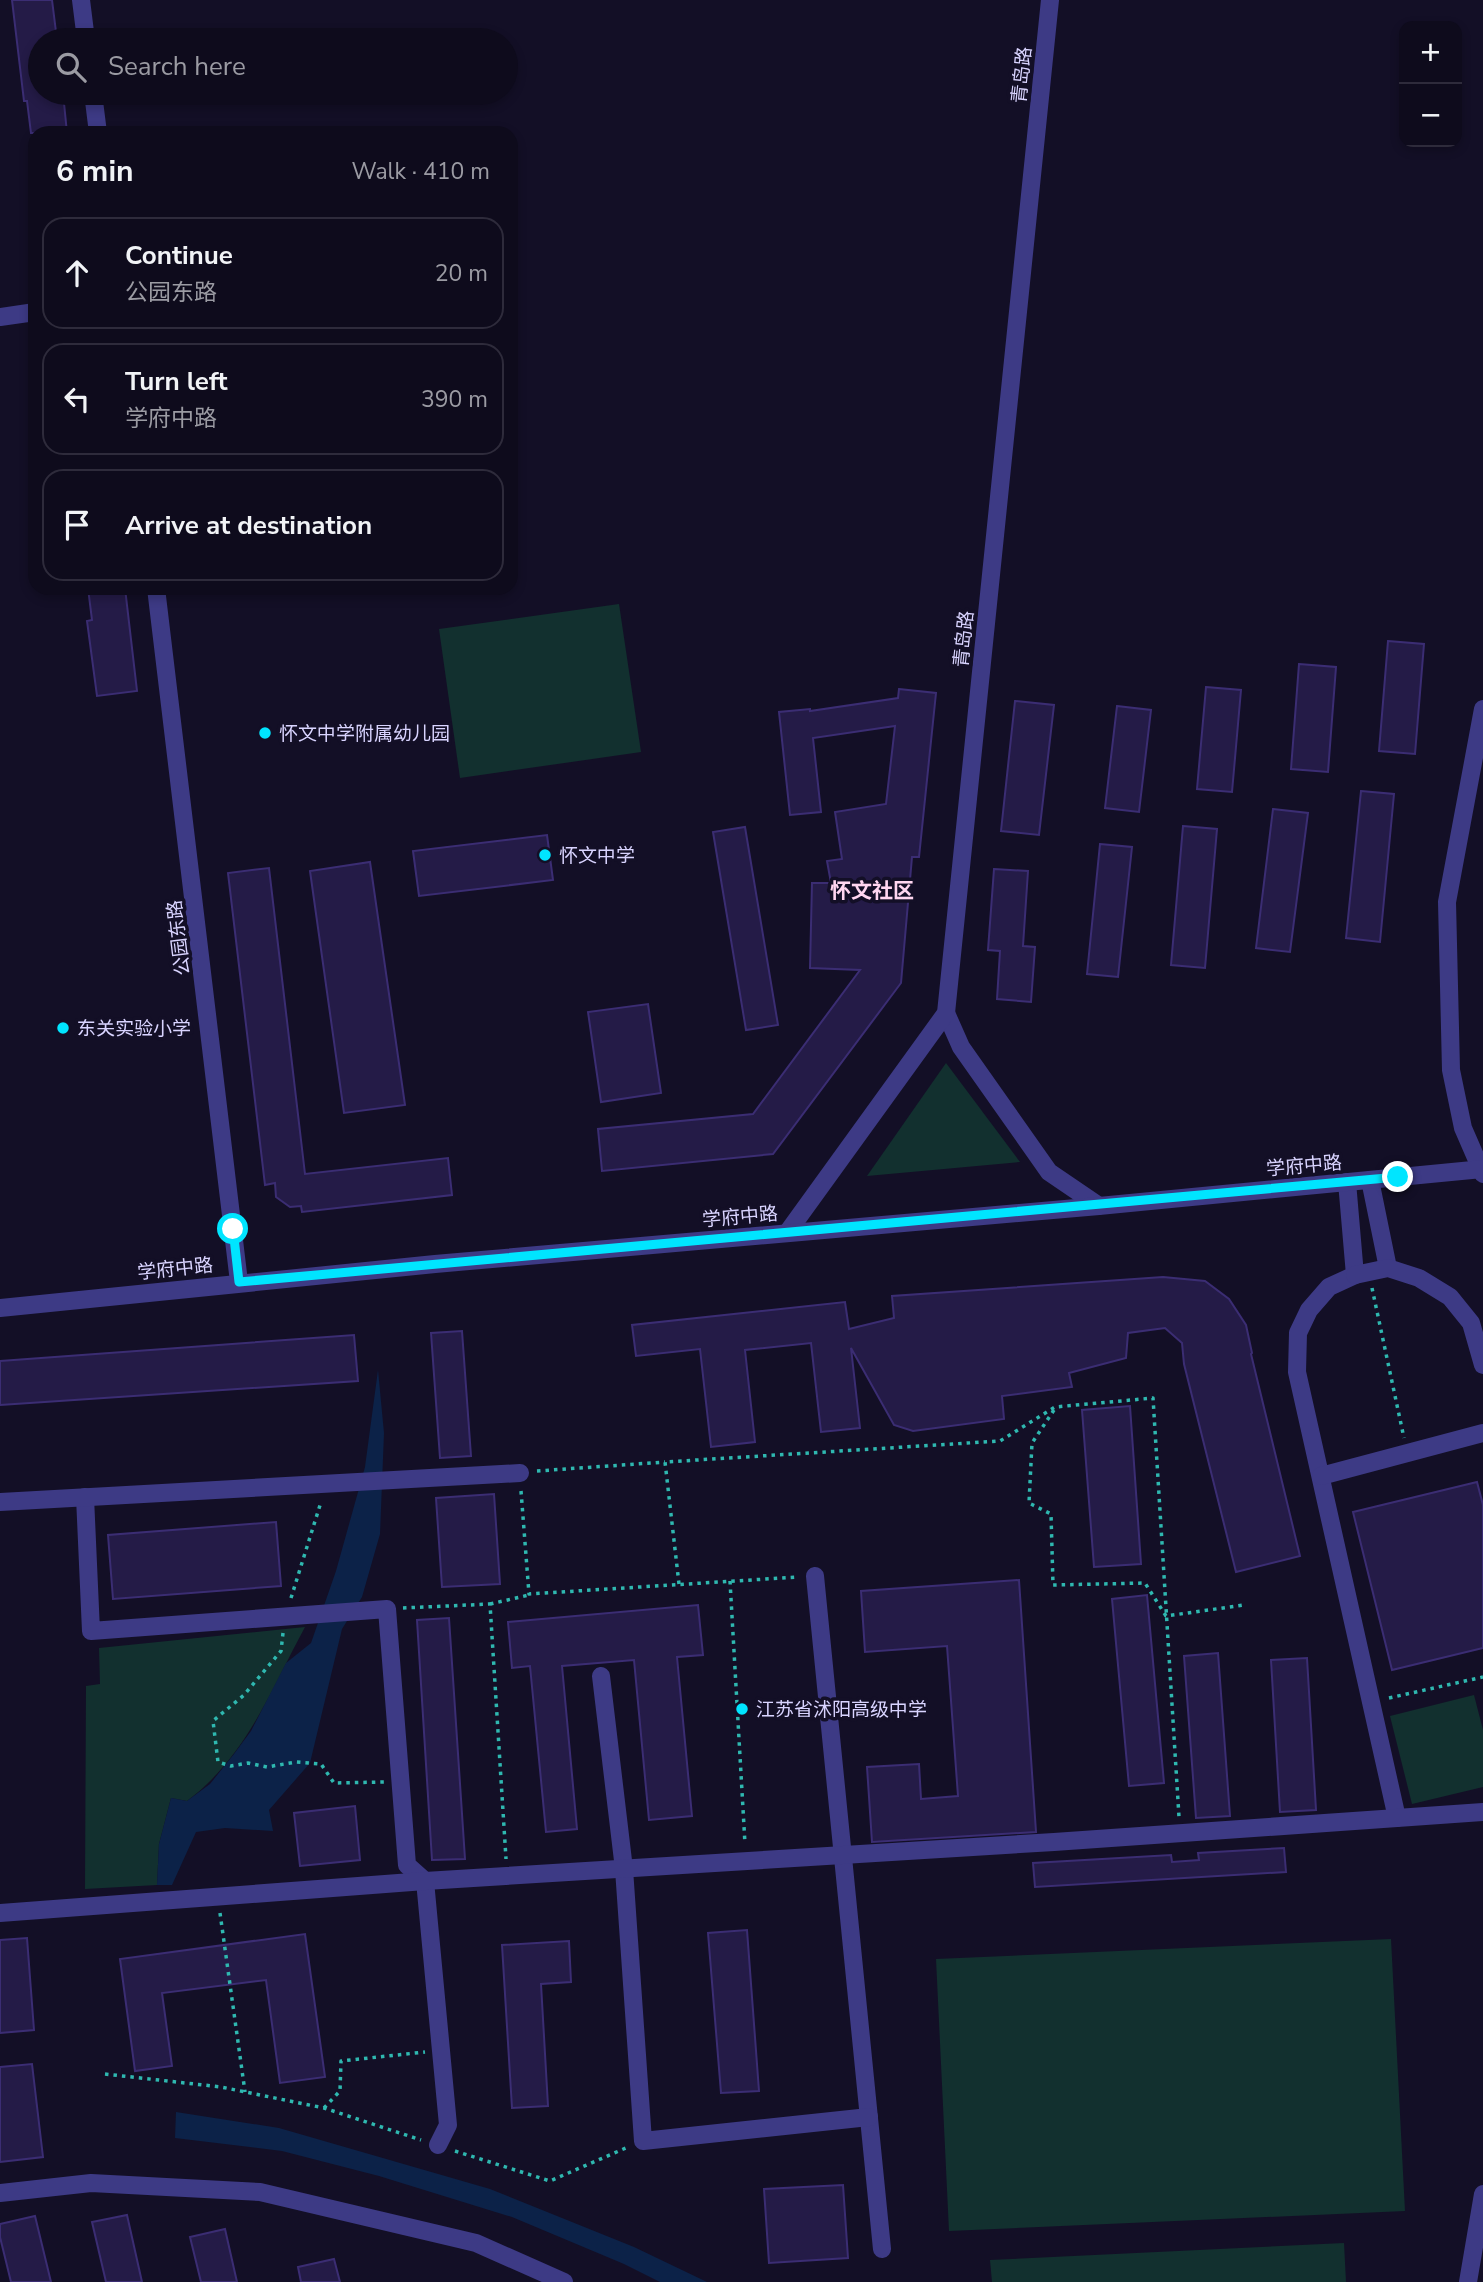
<!DOCTYPE html>
<meta charset="utf-8">
<style>
body{margin:0;font-family:"Nunito Sans","Noto Sans SC",sans-serif;background:#1c1929;color:#f1f3f6}
.controls{position:absolute;right:21px;top:21px;display:grid;overflow:hidden;border-radius:14px;box-shadow:0 4px 10px #0003}
.controls button{width:63px;height:63px;display:grid;place-items:center;padding:0;border:0;border-bottom:2px solid #2e2b3b;background:#0e0b1c;color:#f1f3f6;font:35px sans-serif}
.stop{position:absolute;width:21px;height:21px;margin:-16px;border:5px solid #00e5ff;border-radius:50%;background:#fff}
.stop.end{background:#00e5ff;border-color:#fff;box-shadow:0 2px 7px #0008}
.list{margin:0;padding:0;list-style:none}
h2{display:flex;justify-content:space-between;align-items:center;height:91px;margin:0;padding:0 28px;font-size:30px}
h2 small{font-size:23px;font-weight:400;color:#9b9ba3}
.list li{display:grid;grid-template-columns:46px 1fr auto;gap:21px;align-items:center;box-sizing:border-box;height:112px;margin:0 14px 14px;padding:0 14px;border:2px solid #2e2b3b;border-radius:21px}
.list b{display:block;font-size:26px;white-space:nowrap}
.list p{margin:0;font-size:23px;white-space:nowrap;color:#9b9ba3}
.list em{font-size:23px;font-style:normal;color:#9b9ba3}
.icon{flex:none;width:38px;height:38px;fill:none;stroke:currentColor;stroke-width:2;stroke-linecap:round;stroke-linejoin:round}
.map{position:relative;flex:none;width:1483px;height:2282px;overflow:hidden}
.search{position:absolute;background:#0e0b1c;box-shadow:0 4px 10px #0003;left:28px;top:28px;width:490px;height:77px;display:flex;align-items:center;gap:18px;box-sizing:border-box;padding:0 24px;border-radius:38px;color:#9b9ba3;font-size:26px}
.panel{position:absolute;background:#0e0b1c;box-shadow:0 4px 10px #0003;left:28px;top:126px;width:490px;height:469px;border-radius:21px}
.map>svg:first-child{display:block}
.green{fill:#12302f}
.water{fill:#0c2248}
.building{fill:#241b47;stroke:#3b2d73;stroke-width:2}
.lines{fill:none;stroke-linecap:round;stroke-linejoin:round}
.path{stroke:#2fb8b0;stroke-width:3.5;stroke-dasharray:3.5 5;stroke-linecap:butt}
.minor{stroke:#3d3a85;stroke-width:18}
.route{stroke:#00e5ff;stroke-width:9}
.poi-dot{fill:#00e5ff;stroke:#130f26;stroke-width:2.5}
.labels{text-anchor:middle;stroke-width:7;stroke-linejoin:round;paint-order:stroke}
.street-label{font-size:19px;fill:#d9d4ff;stroke:#130f26}
.poi-label{font-size:19px;fill:#d9d4ff;stroke:#130f26;text-anchor:start}
.neighbourhood-label{font-size:21px;font-weight:bold;fill:#ffd6f0;stroke:#130f26}
</style>
<div class="map">
<svg width="1483" height="2282" viewBox="0 0 1483 2282">
<rect width="100%" height="100%" fill="#130f26"/>
<g class="green">
<polygon points="619,604 641,752 460,778 439,629"/>
<polygon points="946,1063 1020,1162 867,1176"/>
<path d="M305,1627C271,1690 246,1757 187,1801L171,1798L159,1844L157,1885L85,1889L86,1686L100,1684L99,1648Z"/>
<polygon points="1474,1695 1483,1730 1483,1787 1412,1804 1390,1716"/>
<polygon points="1391,1939 1405,2211 949,2231 936,1959"/>
<polygon points="1344,2243 1346,2282 992,2282 990,2260"/>
</g>
<g class="water">
<polygon points="378,1370 384,1433 380,1534 362,1597 342,1629 310,1763 269,1810 273,1831 225,1828 196,1832 172,1885 157,1885 159,1844 171,1798 187,1801 210,1784 234,1754 251,1731 286,1663 311,1643 336,1571 365,1467"/>
<polygon points="176,2112 279,2128 490,2189 634,2247 707,2282 660,2282 624,2264 512,2217 379,2176 282,2151 175,2138"/>
</g>
<g class="building">
<polygon points="12,0 52,0 57,40 40,40 40,93 63,93 67,133 31,133 27,101 24,101"/>
<polygon points="88,588 125,588 137,691 97,696 87,621 92,620"/>
<polygon points="1388,641 1424,644 1415,754 1379,751"/>
<polygon points="1299,664 1336,667 1328,772 1291,769"/>
<polygon points="1206,687 1241,690 1232,792 1197,789"/>
<polygon points="899,689 936,693 919,857 912,857 901,983 773,1154 602,1171 598,1129 753,1114 860,970 810,968 812,883 831,883 827,861 842,859 835,812 886,804 895,726 813,738 821,812 790,815 779,712 810,709 810,711 898,698"/>
<polygon points="1015,701 1054,705 1039,835 1001,831"/>
<polygon points="1117,706 1151,710 1139,812 1105,808"/>
<polygon points="1361,791 1394,794 1380,942 1346,938"/>
<polygon points="1273,809 1308,813 1290,952 1256,948"/>
<polygon points="1183,826 1217,829 1205,968 1171,965"/>
<polygon points="745,827 778,1025 746,1030 713,832"/>
<polygon points="547,835 553,880 419,896 413,851"/>
<polygon points="1100,844 1132,847 1118,977 1087,974"/>
<polygon points="370,862 405,1105 344,1113 310,871"/>
<polygon points="269,868 305,1174 448,1158 452,1195 302,1212 301,1206 290,1207 276,1197 275,1183 265,1185 228,873"/>
<polygon points="994,869 1028,871 1023,946 1035,947 1031,1002 997,999 1000,951 988,950"/>
<polygon points="648,1004 661,1093 601,1102 588,1012"/>
<polygon points="1163,1277 1205,1281 1229,1299 1246,1325 1252,1353 1251,1354 1300,1556 1236,1572 1184,1364 1182,1343 1165,1328 1128,1333 1126,1358 1069,1373 1072,1387 1002,1396 1004,1419 913,1431 894,1425 851,1348 860,1428 821,1432 811,1343 745,1350 755,1442 711,1447 700,1349 636,1356 632,1325 845,1302 849,1329 894,1318 892,1296"/>
<polygon points="462,1331 471,1456 440,1458 431,1333"/>
<polygon points="354,1335 358,1381 0,1405 0,1361"/>
<polygon points="1130,1406 1141,1564 1094,1567 1082,1410"/>
<polygon points="1477,1482 1483,1505 1483,1648 1392,1670 1353,1512"/>
<polygon points="494,1494 500,1584 442,1587 436,1498"/>
<polygon points="276,1522 281,1586 113,1599 108,1535"/>
<polygon points="1019,1580 1036,1832 872,1842 867,1767 919,1764 921,1799 958,1796 947,1646 865,1652 861,1591"/>
<polygon points="1147,1595 1164,1783 1129,1786 1112,1599"/>
<polygon points="698,1605 703,1655 677,1657 692,1816 649,1820 634,1660 562,1666 577,1829 546,1832 530,1666 512,1668 508,1622"/>
<polygon points="449,1618 465,1859 432,1860 417,1620"/>
<polygon points="1218,1653 1230,1816 1196,1818 1184,1656"/>
<polygon points="1307,1658 1316,1810 1280,1812 1271,1660"/>
<polygon points="355,1806 360,1860 300,1866 294,1813"/>
<polygon points="1284,1848 1286,1872 1035,1887 1033,1863 1171,1855 1172,1862 1199,1860 1198,1853"/>
<polygon points="747,1930 759,2091 721,2093 708,1933"/>
<polygon points="305,1934 325,2077 280,2083 266,1980 162,1993 172,2066 135,2071 120,1959"/>
<polygon points="27,1938 34,2030 0,2033 0,1940"/>
<polygon points="569,1941 571,1982 541,1984 548,2106 512,2108 502,1945"/>
<polygon points="32,2064 43,2157 0,2162 0,2067"/>
<polygon points="843,2185 848,2258 769,2263 764,2189"/>
<polygon points="127,2215 142,2282 106,2282 92,2222"/>
<polygon points="35,2216 51,2282 11,2282 0,2237 0,2224"/>
<polygon points="225,2229 237,2282 201,2282 190,2237"/>
<polygon points="334,2259 340,2282 301,2282 298,2267"/>
</g>
<g class="lines">
<g class="path">
<polyline points="1372,1288 1404,1438"/>
<polyline points="1054,1410 1032,1443 1029,1503 1051,1514 1053,1585 1145,1583 1166,1616 1244,1605"/>
<polyline points="537,1471 665,1462"/>
<polyline points="521,1491 529,1594 798,1577"/>
<polyline points="730,1581 745,1844"/>
<polyline points="679,1584 665,1462 1000,1441 1055,1407 1153,1398 1179,1817"/>
<polyline points="291,1598 321,1502"/>
<polyline points="490,1604 529,1595"/>
<polyline points="403,1608 490,1604 506,1859"/>
<polyline points="283,1633 281,1651 244,1695 213,1721 218,1762 231,1766 248,1763 267,1767 296,1762 321,1764 334,1783 385,1782"/>
<polyline points="1389,1698 1483,1677"/>
<polyline points="220,1913 245,2092"/>
<polyline points="105,2074 221,2087 324,2108 421,2140"/>
<polyline points="324,2108 340,2091 341,2061 425,2052"/>
<polyline points="455,2151 550,2181 628,2147"/>
</g>
<g class="minor">
<polyline points="81,0 86,40"/>
<polyline points="93,93 98,133"/>
<polyline points="0,317 35,312"/>
<polyline points="156,588 239,1282"/>
<polyline points="1483,709 1447,902 1451,1070 1463,1128 1483,1174"/>
<polyline points="946,1013 961,1047 1049,1172 1099,1206"/>
<polyline points="1370,1180 1388,1268"/>
<polyline points="1347,1182 1355,1275 1329,1287 1309,1310 1298,1333 1297,1372 1397,1818"/>
<polyline points="787,1233 946,1013 1050,0"/>
<polyline points="1355,1275 1388,1268 1419,1278 1450,1297 1471,1323 1483,1365"/>
<polyline points="0,1308 435,1264 1099,1206 1483,1169"/>
<polyline points="1321,1476 1483,1433"/>
<polyline points="85,1497 91,1631 387,1609 407,1865 425,1881 448,2125 438,2145"/>
<polyline points="0,1502 520,1473"/>
<polyline points="815,1576 882,2249"/>
<polyline points="601,1676 624,1869 643,2141 869,2117"/>
<polyline points="0,1913 425,1881 1054,1842 1483,1812"/>
<polyline points="0,2193 91,2183 260,2192 476,2243 564,2282"/>
<polyline points="1468,2282 1483,2194"/>
</g>
</g>
<g class="lines">
<polyline class="route" points="233,1229 239,1282 1398,1177"/>
</g>
<g class="poi-dot">
<circle cx="265" cy="733" r="7"/>
<circle cx="545" cy="855" r="7"/>
<circle cx="63" cy="1028" r="7"/>
<circle cx="742" cy="1709" r="7"/>
</g>
<g class="labels">
<g class="street-label">
<text transform="translate(1021 75) rotate(-84)" y="7">青岛路</text>
<text transform="translate(963 639) rotate(-84)" y="7">青岛路</text>
<text transform="translate(178 938) rotate(-97)" y="7">公园东路</text>
<text transform="translate(1304 1165) rotate(-5)" y="7">学府中路</text>
<text transform="translate(740 1216) rotate(-5)" y="7">学府中路</text>
<text transform="translate(175 1268) rotate(-6)" y="7">学府中路</text>
</g>
<g class="poi-label">
<text x="279" y="740">怀文中学附属幼儿园</text>
<text x="559" y="862">怀文中学</text>
<text x="77" y="1035">东关实验小学</text>
<text x="756" y="1716">江苏省沭阳高级中学</text>
</g>
<g class="neighbourhood-label">
<text x="872" y="898">怀文社区</text>
</g>
</g>
</svg>
<div class="controls">
<button>+</button>
<button>−</button>
</div>
<div class="stop" style="left:233px;top:1229px"></div>
<div class="stop end" style="left:1398px;top:1177px"></div>
<div class="search"><svg class="icon" aria-label="search" viewBox="0 0 24 24"><circle cx="10" cy="10" r="6"/><path d="M15 15l6 6"/></svg>Search here</div>
<section class="panel">
<h2>6 min<small>Walk · 410 m</small></h2>
<ul class="list">
<li><svg class="icon" aria-label="ahead" viewBox="0 0 24 24"><path d="M12 20V5M6 11l6-6 6 6"/></svg><div><b>Continue</b><p>公园东路</p></div><em>20 m</em></li>
<li><svg class="icon" aria-label="left" viewBox="0 0 24 24"><path d="M17 20v-9H6M10 6l-5 5 5 5"/></svg><div><b>Turn left</b><p>学府中路</p></div><em>390 m</em></li>
<li><svg class="icon" aria-label="arrive" viewBox="0 0 24 24"><path d="M6 21V4h12l-3 4 3 4H6"/></svg><div><b>Arrive at destination</b></div></li>
</ul>
</section>
</div>
